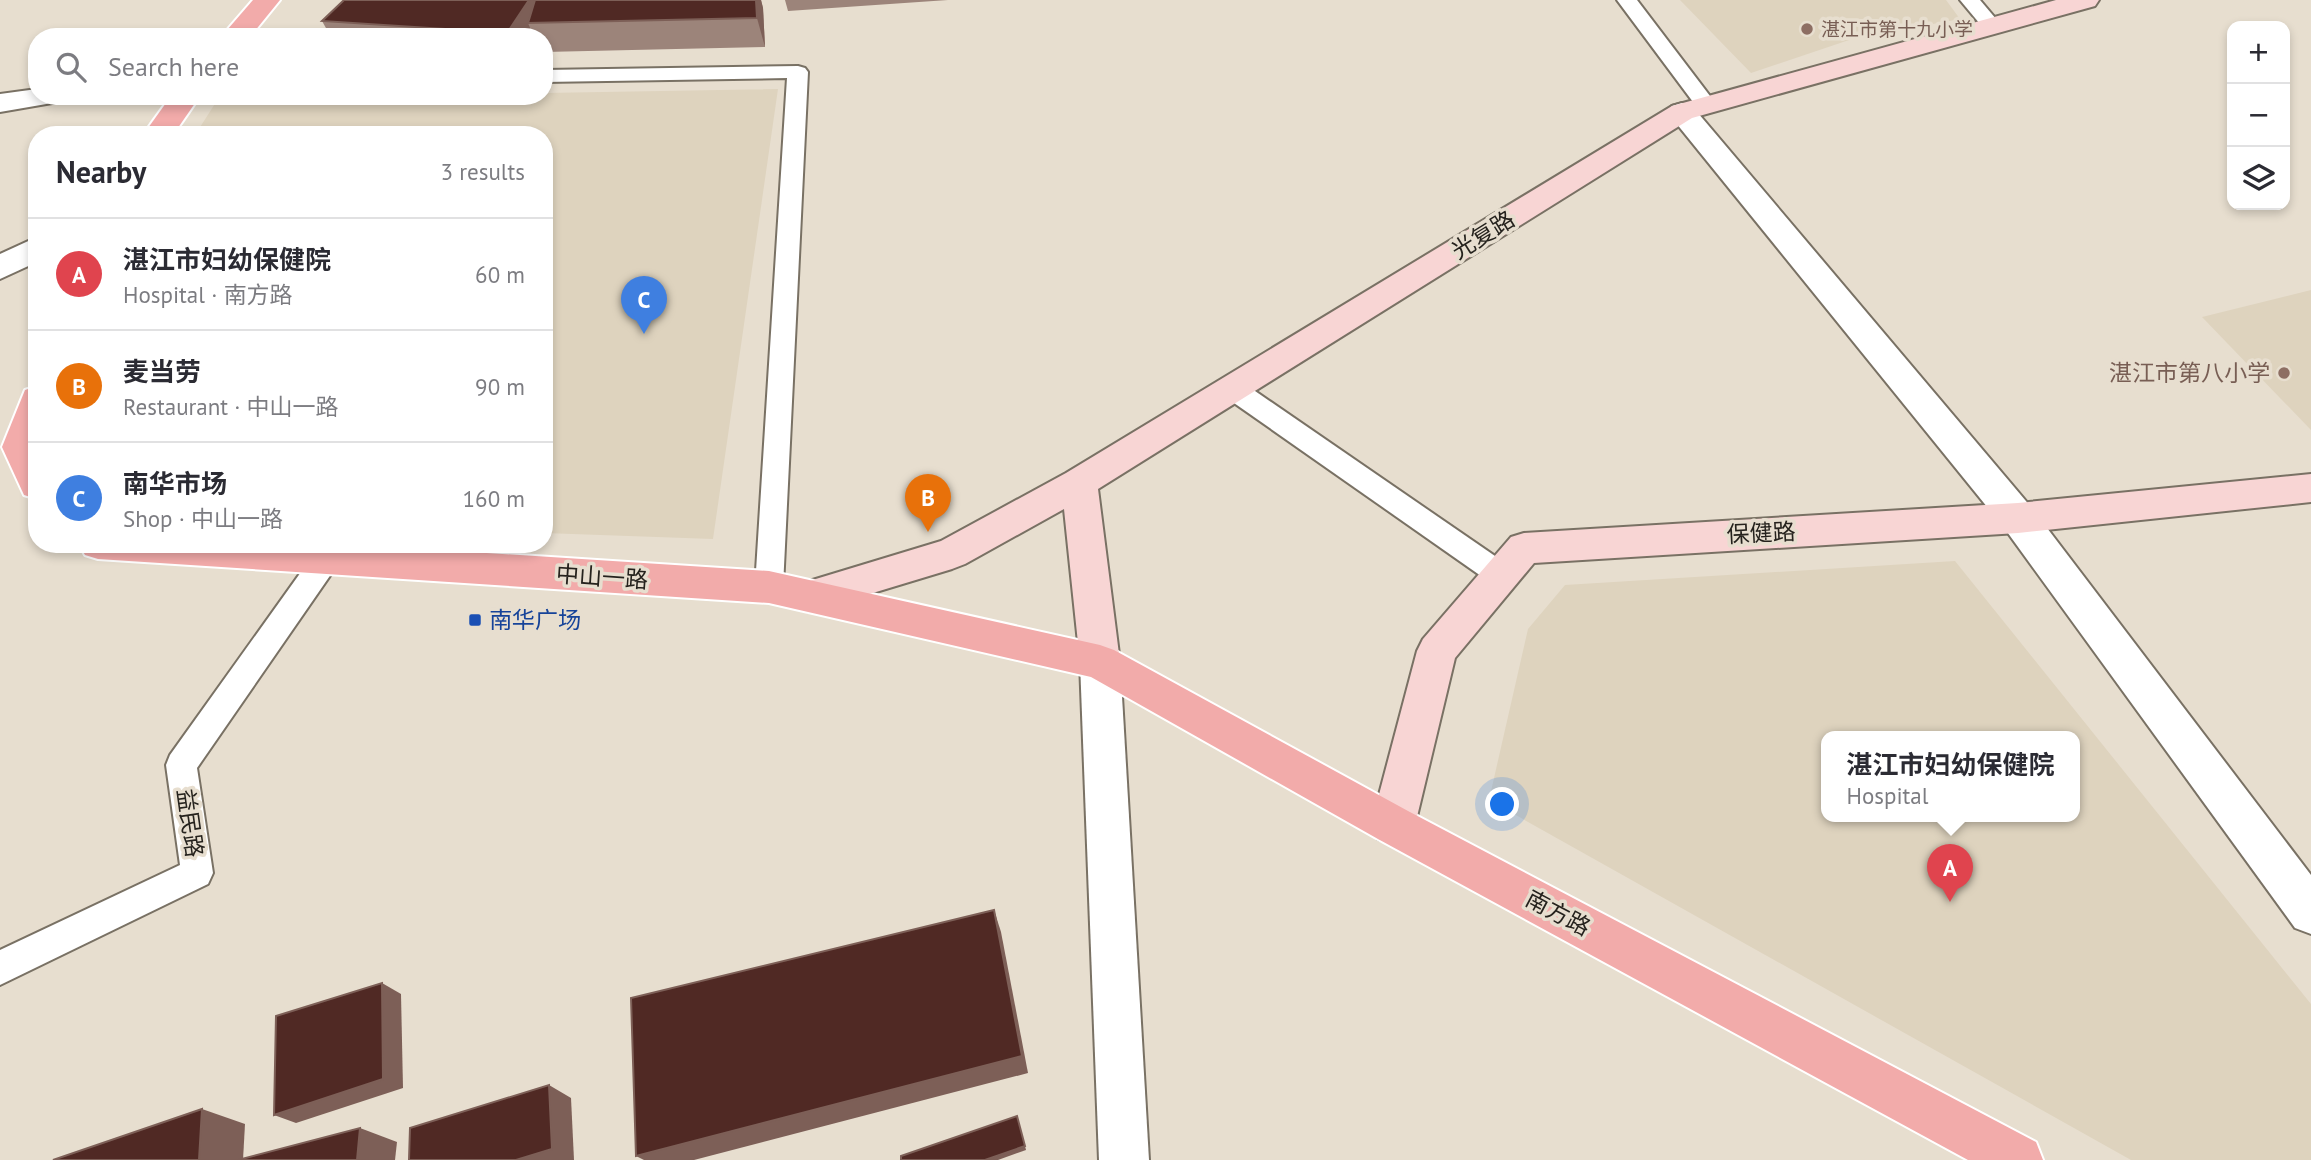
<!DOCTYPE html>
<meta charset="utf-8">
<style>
body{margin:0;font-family:"PT Sans","Noto Sans SC",sans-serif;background:#f2f2f3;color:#2b2b33}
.controls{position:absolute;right:21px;top:21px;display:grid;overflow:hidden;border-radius:14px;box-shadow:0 4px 10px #0003}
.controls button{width:63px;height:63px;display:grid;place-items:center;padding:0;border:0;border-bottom:2px solid #e1e1e2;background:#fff;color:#2b2b33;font:35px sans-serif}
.you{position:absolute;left:1503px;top:805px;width:24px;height:24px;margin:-18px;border:5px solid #fff;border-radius:50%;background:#1a73e8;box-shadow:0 0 0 10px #1a73e833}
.badge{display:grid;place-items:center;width:46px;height:46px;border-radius:50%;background:#2563eb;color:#fff;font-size:23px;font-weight:700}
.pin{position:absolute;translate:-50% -58px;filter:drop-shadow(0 2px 4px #0008)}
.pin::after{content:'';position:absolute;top:37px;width:24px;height:21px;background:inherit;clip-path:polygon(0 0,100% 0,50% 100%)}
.popup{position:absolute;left:1821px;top:731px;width:259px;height:91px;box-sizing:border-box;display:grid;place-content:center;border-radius:14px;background:#fff;filter:drop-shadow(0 2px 5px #0005);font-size:23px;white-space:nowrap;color:#7c7c81}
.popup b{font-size:26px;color:#2b2b33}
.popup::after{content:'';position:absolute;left:50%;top:100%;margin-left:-14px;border:14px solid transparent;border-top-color:#fff}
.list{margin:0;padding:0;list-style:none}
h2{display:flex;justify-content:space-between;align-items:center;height:91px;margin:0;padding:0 28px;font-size:30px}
h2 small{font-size:23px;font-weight:400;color:#7c7c81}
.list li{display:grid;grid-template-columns:46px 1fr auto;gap:21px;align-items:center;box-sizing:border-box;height:112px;padding:0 28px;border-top:2px solid #e1e1e2}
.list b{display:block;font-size:26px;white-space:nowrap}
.list p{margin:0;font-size:23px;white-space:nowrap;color:#7c7c81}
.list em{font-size:23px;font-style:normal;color:#7c7c81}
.icon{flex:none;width:38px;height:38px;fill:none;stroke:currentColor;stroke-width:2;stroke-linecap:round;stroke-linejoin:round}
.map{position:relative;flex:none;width:2311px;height:1160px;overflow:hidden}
.search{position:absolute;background:#fff;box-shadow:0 4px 10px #0003;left:28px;top:28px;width:525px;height:77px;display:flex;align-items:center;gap:18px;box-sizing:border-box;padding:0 24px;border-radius:28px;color:#7c7c81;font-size:26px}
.panel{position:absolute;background:#fff;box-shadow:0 4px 10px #0003;left:28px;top:126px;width:525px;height:427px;border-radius:28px}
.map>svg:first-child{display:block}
.built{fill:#ded3be;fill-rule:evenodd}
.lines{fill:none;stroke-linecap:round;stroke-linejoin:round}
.lane-casing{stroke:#797164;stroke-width:4}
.street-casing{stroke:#797164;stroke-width:4}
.secondary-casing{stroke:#797164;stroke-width:4}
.primary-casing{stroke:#fff;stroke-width:4}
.lane{fill:#fff;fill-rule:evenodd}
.street{fill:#fff;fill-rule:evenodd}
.secondary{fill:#f8d5d4;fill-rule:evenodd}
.primary{fill:#f2abaa;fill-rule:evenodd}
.wall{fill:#9c847a}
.shaded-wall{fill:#7d5f57}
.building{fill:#502924;stroke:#7d5f57;stroke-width:2}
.education-dot{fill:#8d6e63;stroke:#e7decf;stroke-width:2.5}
.transit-dot{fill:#1a4fb4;stroke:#e7decf;stroke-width:2.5}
.labels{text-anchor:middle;stroke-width:7;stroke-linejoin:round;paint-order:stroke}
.far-education-label{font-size:19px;fill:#785e54;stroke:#e7decf;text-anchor:start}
.street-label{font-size:23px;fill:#25221d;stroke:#e7decf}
.education-label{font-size:23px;fill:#785e54;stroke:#e7decf;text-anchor:end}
.transit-label{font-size:23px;fill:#164399;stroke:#e7decf;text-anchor:start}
</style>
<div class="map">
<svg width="2311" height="1160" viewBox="0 0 2311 1160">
<rect width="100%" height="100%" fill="#e7decf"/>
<g class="built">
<polygon points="1680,0 1946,0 1960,19 1852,39 1751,73"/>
<polygon points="778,89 713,539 544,533 544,135 195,135 218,99 544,96 544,93"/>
<polygon points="2311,290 2311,430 2202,317"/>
<path d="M1955,561L2311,1004V1160H2131L1489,800L1528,629L1565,585ZM1826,736H2074V816H1826Z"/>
</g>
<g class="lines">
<g class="lane-casing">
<g id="lane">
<polygon points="1617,0 1637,0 1713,100 1717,105 1713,110 1699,110"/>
<polygon points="1960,0 1980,0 2002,26 1999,30 1985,30"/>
<polygon points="798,66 805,68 808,72 783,587 779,595 769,599 759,595 755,587 787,78 544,82 544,70"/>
<polygon points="1233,380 1242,382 1511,567 1515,575 1511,583 1501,587 1491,583 1224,396 1220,389 1224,382"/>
<polygon points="326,548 336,551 340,559 336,567 197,768 213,873 208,884 0,985 0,950 180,865 166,765 170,755 316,551"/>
</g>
</g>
<g class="street-casing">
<g id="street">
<polygon points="37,89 37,96 62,96 58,102 0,112 0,94"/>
<polygon points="1682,103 1692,106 2031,507 2311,875 2311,934 2295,928 2005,529 1672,118 1667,112 1672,106"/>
<polygon points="37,237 37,262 0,279 0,254"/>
<polygon points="1100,645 1114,650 1120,662 1149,1160 1099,1160 1080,662 1086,650"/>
</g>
</g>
<g class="secondary-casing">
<g id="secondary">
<polygon points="2056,0 2099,0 2095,6 1692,118 1098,489 1120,662 1114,674 1100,679 1086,674 1080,662 1064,509 965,564 952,569 810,612 796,607 791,596 796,585 941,541 1066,473 1672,106"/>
<polygon points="2311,474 2311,502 2018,533 1534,563 1455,658 1415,825 1408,839 1393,845 1378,839 1371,825 1417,651 1423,639 1511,537 1524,533 2018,503"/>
</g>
</g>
<g class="primary-casing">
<g id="primary">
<polygon points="253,0 280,0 250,37 221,37"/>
<polygon points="171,96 200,96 173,135 143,135"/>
<polygon points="37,386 37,499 24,495 2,447 25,390"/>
<polygon points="79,544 346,544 769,571 1100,645 1114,650 1408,811 2036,1142 2043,1160 1968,1160 1378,839 1091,677 769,603 98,559 85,555"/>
</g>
</g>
<use href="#lane" class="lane"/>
<use href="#street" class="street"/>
<use href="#secondary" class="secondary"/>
<use href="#primary" class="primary"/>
</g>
<g class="wall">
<polygon points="761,0 763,8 765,47 544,52 544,37 331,37 322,21"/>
<polygon points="785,0 948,0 788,11"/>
</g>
<g class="shaded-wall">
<polygon points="529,0 545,0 528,23 534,37 508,37 507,33"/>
<polygon points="756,0 761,0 763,8 765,47 757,18"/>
<polygon points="994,910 1001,932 1028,1073 694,1160 644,1160 636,1156"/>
<polygon points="382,983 401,994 403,1088 296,1123 274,1115"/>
<polygon points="549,1085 571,1098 574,1160 516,1160"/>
<polygon points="202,1109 245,1124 243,1160 199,1160"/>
<polygon points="1017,1116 1026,1150 998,1160 985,1160"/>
<polygon points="360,1128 397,1142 395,1160 357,1160"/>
</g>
<g class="building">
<polygon points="344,0 529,0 507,33 322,21"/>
<polygon points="535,0 756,0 757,18 528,23"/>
<polygon points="994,910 1022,1056 636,1156 631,998"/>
<polygon points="382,983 383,1079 274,1115 276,1016"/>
<polygon points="549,1085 552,1149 516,1160 409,1160 410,1128"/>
<polygon points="202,1109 199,1160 53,1160"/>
<polygon points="1017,1116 1025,1146 985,1160 901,1160 901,1156"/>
<polygon points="360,1128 357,1160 238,1160"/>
</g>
<g class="education-dot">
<circle cx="1807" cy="29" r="7"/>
<circle cx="2284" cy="373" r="7"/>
</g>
<rect class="transit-dot" x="468" y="613" width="14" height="14" rx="3.5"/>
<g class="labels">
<g class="far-education-label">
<text x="1821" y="36">湛江市第十九小学</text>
</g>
<g class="street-label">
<text transform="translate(1483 235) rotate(-32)" y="8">光复路</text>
<text transform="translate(1761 533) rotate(-3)" y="8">保健路</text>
<text transform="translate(602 577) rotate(4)" y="8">中山一路</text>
<text transform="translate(190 823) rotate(82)" y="8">益民路</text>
<text transform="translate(1558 913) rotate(28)" y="8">南方路</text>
</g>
<g class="education-label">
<text x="2270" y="381">湛江市第八小学</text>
</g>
<g class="transit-label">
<text x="489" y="628">南华广场</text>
</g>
</g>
</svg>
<div class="controls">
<button>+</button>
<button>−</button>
<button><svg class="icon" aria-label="layers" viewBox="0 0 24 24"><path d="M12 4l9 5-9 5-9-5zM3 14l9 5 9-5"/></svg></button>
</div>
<div class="you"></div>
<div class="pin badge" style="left:1950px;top:902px;background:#e0444e">A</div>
<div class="popup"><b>湛江市妇幼保健院</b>Hospital</div>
<div class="pin badge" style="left:928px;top:532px;background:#e8710a">B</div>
<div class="pin badge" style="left:644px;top:334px;background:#3f7fe0">C</div>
<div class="search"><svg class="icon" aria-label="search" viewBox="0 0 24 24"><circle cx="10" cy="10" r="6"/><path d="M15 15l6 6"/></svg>Search here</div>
<section class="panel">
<h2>Nearby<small>3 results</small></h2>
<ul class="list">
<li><span class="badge" style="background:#e0444e">A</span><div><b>湛江市妇幼保健院</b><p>Hospital · 南方路</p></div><em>60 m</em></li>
<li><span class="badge" style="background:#e8710a">B</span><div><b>麦当劳</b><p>Restaurant · 中山一路</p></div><em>90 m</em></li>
<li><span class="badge" style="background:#3f7fe0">C</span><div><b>南华市场</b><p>Shop · 中山一路</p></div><em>160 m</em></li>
</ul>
</section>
</div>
